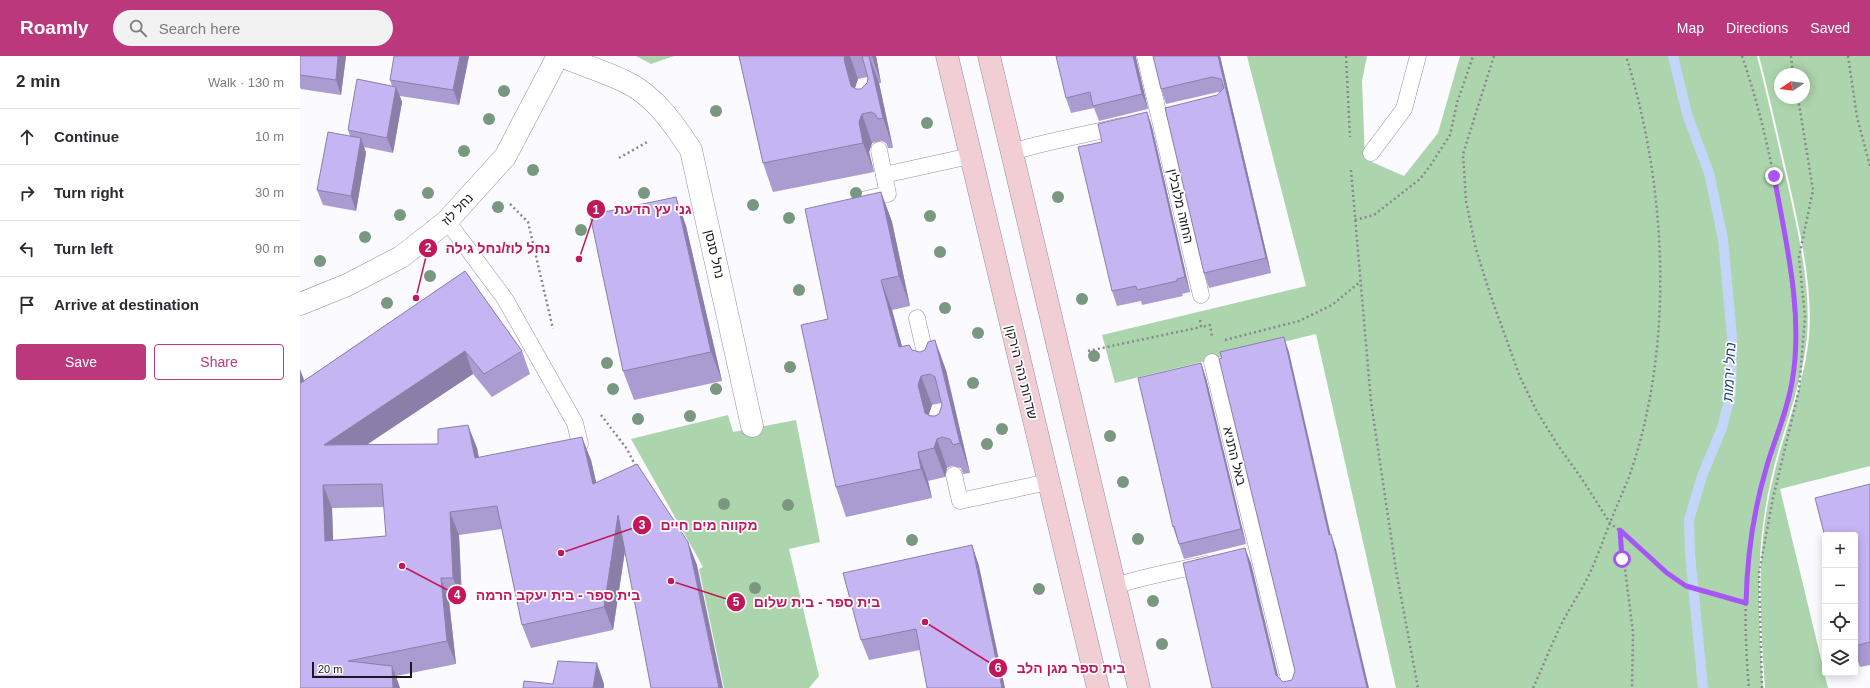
<!DOCTYPE html>
<meta charset="utf-8">
<style>
body{margin:0;font-family:Helvetica,"Noto Sans Hebrew",sans-serif;background:#f2f2f3;color:#2b2b33}
.controls{position:absolute;right:12px;bottom:12px;display:grid;overflow:hidden;border-radius:4px;box-shadow:0 2px 10px #0003}
.controls button{width:36px;height:36px;display:grid;place-items:center;padding:0;border:0;border-bottom:1px solid #e1e1e2;background:#fff;color:#2b2b33;font:20px sans-serif}
.compass{position:absolute;left:1474px;top:12px;width:36px;height:36px;border-radius:50%;background:#fff;box-shadow:0 2px 10px #0003;rotate:257deg}
.scale{position:absolute;left:12px;bottom:10px;width:100px;box-sizing:border-box;padding-left:4px;border:2px solid #1a181f;border-top:0;font-size:11px;line-height:14px;white-space:nowrap;color:#1a181f;-webkit-text-stroke:3px #fff;paint-order:stroke}
.stop{position:absolute;width:12px;height:12px;margin:-9px;border:3px solid #a855f7;border-radius:50%;background:#fff}
.stop.end{background:#a855f7;border-color:#fff;box-shadow:0 1px 4px #0008}
.list{margin:0;padding:0;list-style:none}
h2{display:flex;justify-content:space-between;align-items:center;height:52px;margin:0;padding:0 16px;font-size:17px}
h2 small{font-size:13px;font-weight:400;color:#7c7c81}
.list li{display:grid;grid-template-columns:26px 1fr auto;gap:12px;align-items:center;box-sizing:border-box;height:56px;padding:0 16px;border-top:1px solid #e1e1e2}
.list b{display:block;font-size:15px;white-space:nowrap}
.list em{font-size:13px;font-style:normal;color:#7c7c81}
.actions{display:flex;gap:8px;padding:12px 16px}
.actions a{flex:1;padding:9px 0;border:1px solid #bc387c;border-radius:4px;text-align:center;font-size:14px;color:#bc387c}
.actions .main{background:#bc387c;color:#fff}
.icon{flex:none;width:22px;height:22px;fill:none;stroke:currentColor;stroke-width:2;stroke-linecap:round;stroke-linejoin:round}
.map{position:relative;flex:none;width:1570px;height:632px;overflow:hidden}
header{display:flex;align-items:center;gap:24px;box-sizing:border-box;height:56px;padding:0 20px;background:#bc387c;color:#fff}
header strong{font-size:19px}
nav{display:flex;gap:22px;margin-inline-start:auto;font-size:14px}
.search{width:280px;height:36px;background:#f2f2f3;display:flex;align-items:center;gap:10px;box-sizing:border-box;padding:0 14px;border-radius:22px;color:#7c7c81;font-size:15px}
main{display:flex}
aside{flex:1;background:#fff}
.map>svg:first-child{display:block}
.green{fill:#add5ad;fill-rule:evenodd}
.lines{fill:none;stroke-linecap:round;stroke-linejoin:round}
.stream{stroke:#c3d6f9;stroke-width:10}
.service-casing{stroke:#9590a3;stroke-width:17}
.minor-casing{stroke:#9590a3;stroke-width:23}
.tertiary-casing{stroke:#9590a3;stroke-width:23}
.secondary-casing{stroke:#9590a3;stroke-width:23}
.path{stroke:#89878d;stroke-width:2.5;stroke-dasharray:2 3;stroke-linecap:butt}
.service{stroke:#fff;stroke-width:16}
.minor{stroke:#fff;stroke-width:22}
.tertiary{stroke:#fff;stroke-width:22}
.secondary{stroke:#f1ced3;stroke-width:22}
.tree{fill:#7a9880}
.wall{fill:#aa9cd1;fill-rule:evenodd}
.shaded-wall{fill:#8b7faa}
.building{fill:#c6b5f3;stroke:#8b7faa;fill-rule:evenodd}
.route{stroke:#a855f7;stroke-width:5}
.labels{text-anchor:middle;stroke-width:3.5;stroke-linejoin:round;paint-order:stroke}
.street-label{font-size:13px;fill:#1a181f;stroke:#fff}
.water-label{font-size:14px;font-style:italic;fill:#214183;stroke:#fff}
.leader{fill:none;stroke:#c2185b;stroke-width:1.5}
.callout-dot{fill:#c2185b;stroke:#fff;stroke-width:1.5}
.mark-label{font-size:12px;text-anchor:middle;font-weight:bold;fill:#fff}
.callout-label{font-size:14px;text-anchor:middle;font-weight:bold;fill:#c2185b;stroke:#fff;stroke-width:3.5;stroke-linejoin:round;paint-order:stroke}
</style>
<header>
<strong>Roamly</strong>
<div class="search"><svg class="icon" aria-label="search" viewBox="0 0 24 24"><circle cx="10" cy="10" r="6"/><path d="M15 15l6 6"/></svg>Search here</div>
<nav><a>Map</a><a>Directions</a><a>Saved</a></nav>
</header>
<main>
<aside>
<h2>2 min<small>Walk · 130 m</small></h2>
<ul class="list">
<li><svg class="icon" aria-label="ahead" viewBox="0 0 24 24"><path d="M12 20V5M6 11l6-6 6 6"/></svg><div><b>Continue</b></div><em>10 m</em></li>
<li><svg class="icon" aria-label="right" viewBox="0 0 24 24"><path d="M7 20v-9h11M14 6l5 5-5 5"/></svg><div><b>Turn right</b></div><em>30 m</em></li>
<li><svg class="icon" aria-label="left" viewBox="0 0 24 24"><path d="M17 20v-9H6M10 6l-5 5 5 5"/></svg><div><b>Turn left</b></div><em>90 m</em></li>
<li><svg class="icon" aria-label="arrive" viewBox="0 0 24 24"><path d="M6 21V4h12l-3 4 3 4H6"/></svg><div><b>Arrive at destination</b></div></li>
</ul>
<div class="actions"><a class="main">Save</a><a>Share</a></div>
</aside>
<div class="map">
<svg width="1570" height="632" viewBox="0 0 1570 632">
<rect width="100%" height="100%" fill="#fbfafe"/>
<g class="green">
<polygon points="336,0 374,0 351,8"/>
<path d="M947,0H1067L1062,25L1065,103L1104,120L1138,77L1160,0H1457C1468,42 1477,84 1487,126C1498,176 1513,238 1506,289C1500,335 1481,378 1471,423C1455,492 1458,562 1463,632H1096L1016,278L815,327L802,279L1006,230Z"/>
<path d="M1459,0H1570V410L1480,433L1528,632H1465C1460,563 1456,491 1473,423C1483,378 1502,335 1508,289C1515,238 1500,176 1489,126C1479,84 1470,42 1459,0ZM1480,18H1504V42H1480Z"/>
<polygon points="428,359 433,376 496,364 520,486 489,493 519,620 509,632 424,632 399,513 403,511 331,383"/>
</g>
<g class="lines">
<polyline class="stream" points="1373,0 1387,58 1409,117 1423,183 1432,281 1431,337 1422,372 1402,420 1389,464 1390,498 1403,632"/>
<g class="service-casing">
<g id="service">
<polyline points="845,0 901,239"/>
<polyline points="579,94 584,119"/>
<path d="M712,96C747,85 785,79 821,70"/>
<polyline points="1071,97 1104,53 1118,0"/>
<polyline points="562,144 588,138 584,119 670,100"/>
<polyline points="147,165 205,243 275,367 280,388"/>
<polyline points="617,262 629,315"/>
<polyline points="912,306 991,632"/>
<polyline points="654,419 660,445 748,426"/>
<path d="M815,530C844,520 876,515 906,508"/>
</g>
</g>
<g class="minor-casing">
<path id="minor" d="M261,0C282,9 306,16 326,26C355,40 374,68 391,94L452,370"/>
</g>
<g class="tertiary-casing">
<polyline id="tertiary" points="0,248 47,229 101,201 147,165 205,101 258,0"/>
</g>
<g class="secondary-casing">
<g id="secondary">
<polyline points="647,0 798,632"/>
<polyline points="689,0 839,632"/>
</g>
</g>
<g class="path">
<polyline points="1046,0 1050,81"/>
<polyline points="1194,0 1163,98 1166,145 1176,193 1190,238 1220,321 1236,354 1257,388 1282,423 1310,467 1319,474 1367,517 1386,529 1446,547"/>
<path d="M1442,0C1461,55 1473,112 1483,170C1491,221 1499,272 1493,324C1488,363 1469,398 1460,436C1444,500 1443,566 1449,632"/>
<polyline points="1491,0 1493,18"/>
<polyline points="1548,0 1557,61 1570,110"/>
<polyline points="319,102 349,85"/>
<polyline points="1051,114 1071,346 1096,514 1118,632"/>
<polyline points="210,148 228,166 253,273"/>
<polyline points="1055,164 1074,159 1120,123 1130,110 1150,79 1157,47 1173,0"/>
<polyline points="900,264 901,271 910,269 912,280"/>
<polyline points="925,284 999,265 1032,249 1060,226"/>
<polyline points="788,295 901,271"/>
<polyline points="301,359 327,393 336,411"/>
<polyline points="1320,474 1333,576 1332,632"/>
<path d="M1233,632C1243,610 1252,587 1263,565C1271,550 1281,535 1289,519C1297,502 1303,484 1310,467C1316,451 1323,436 1329,421C1375,290 1367,131 1326,0"/>
<polyline points="1462,632 1459,517 1473,442 1499,334 1505,261 1499,201 1513,134 1498,42"/>
</g>
<use href="#service" class="service"/>
<use href="#minor" class="minor"/>
<use href="#tertiary" class="tertiary"/>
<use href="#secondary" class="secondary"/>
</g>
<g class="tree">
<circle cx="204" cy="35" r="6"/>
<circle cx="416" cy="55" r="6"/>
<circle cx="189" cy="63" r="6"/>
<circle cx="627" cy="67" r="6"/>
<circle cx="164" cy="95" r="6"/>
<circle cx="233" cy="114" r="6"/>
<circle cx="128" cy="137" r="6"/>
<circle cx="344" cy="137" r="6"/>
<circle cx="556" cy="137" r="6"/>
<circle cx="758" cy="141" r="6"/>
<circle cx="453" cy="149" r="6"/>
<circle cx="198" cy="151" r="6"/>
<circle cx="100" cy="159" r="6"/>
<circle cx="630" cy="160" r="6"/>
<circle cx="489" cy="162" r="6"/>
<circle cx="281" cy="174" r="6"/>
<circle cx="65" cy="181" r="6"/>
<circle cx="640" cy="196" r="6"/>
<circle cx="20" cy="205" r="6"/>
<circle cx="130" cy="220" r="6"/>
<circle cx="499" cy="234" r="6"/>
<circle cx="782" cy="243" r="6"/>
<circle cx="87" cy="247" r="6"/>
<circle cx="645" cy="252" r="6"/>
<circle cx="678" cy="277" r="6"/>
<circle cx="794" cy="300" r="6"/>
<circle cx="307" cy="307" r="6"/>
<circle cx="490" cy="311" r="6"/>
<circle cx="673" cy="327" r="6"/>
<circle cx="313" cy="333" r="6"/>
<circle cx="416" cy="333" r="6"/>
<circle cx="390" cy="360" r="6"/>
<circle cx="338" cy="363" r="6"/>
<circle cx="702" cy="373" r="6"/>
<circle cx="810" cy="380" r="6"/>
<circle cx="687" cy="388" r="6"/>
<circle cx="823" cy="426" r="6"/>
<circle cx="424" cy="448" r="6"/>
<circle cx="488" cy="449" r="6"/>
<circle cx="838" cy="483" r="6"/>
<circle cx="612" cy="484" r="6"/>
<circle cx="455" cy="532" r="6"/>
<circle cx="739" cy="533" r="6"/>
<circle cx="853" cy="545" r="6"/>
<circle cx="862" cy="588" r="6"/>
</g>
<g class="wall">
<polygon points="0,0 46,0 41,39 1,33 0,31"/>
<polygon points="169,0 159,49 100,40 102,46 93,97 64,91 66,97 56,155 23,149 17,134 50,80 48,74 92,30 90,24"/>
<path d="M439,0H576L581,27H579L593,92H588L586,87L582,85L572,87L569,96L574,116L473,136L463,107ZM567,21L568,22L567,27L561,33H556L555,32L558,23Z"/>
<polygon points="756,0 836,0 836,2 848,53 799,65 794,52 771,57 766,42"/>
<polygon points="920,0 971,217 909,232 904,217 917,39 920,36 918,36 866,48 861,33"/>
<polygon points="847,56 852,71 890,236 882,238 883,240 842,249 841,245 817,250 812,235 802,86"/>
<path d="M581,136L592,166L610,250L592,254L602,290L612,294L646,314L670,417L663,418L661,412L652,410L647,412L645,421L628,425L632,442L546,461L536,431L528,263ZM641,347L642,349L639,358L635,360L629,359V358L632,349Z"/>
<polygon points="376,141 386,170 422,325 334,344 323,315"/>
<path d="M165,215L222,295L230,318L192,341L173,318L67,388L177,392L179,401L291,404L296,427L397,509L325,494L313,574L231,592L222,569L202,473L159,479L162,545H149L156,608L96,620L100,632H0L3,321L4,325ZM84,451L86,480L33,485L32,452Z"/>
<polygon points="901,307 906,322 946,488 884,503 873,471"/>
<polygon points="1570,428 1570,609 1560,611 1555,598 1555,479"/>
<polygon points="672,489 679,510 620,594 569,604 561,584"/>
</g>
<g class="shaded-wall">
<polygon points="38,0 46,0 41,39 36,24"/>
<polygon points="160,0 169,0 159,49 153,34"/>
<polygon points="545,0 550,0 558,23 555,32 562,58 572,87 569,96 574,116 563,87 551,30 544,3"/>
<polygon points="569,0 579,27 593,92 583,62"/>
<polygon points="572,0 576,0 581,27"/>
<polygon points="833,0 836,0 836,2 848,53 842,38"/>
<polygon points="918,0 920,0 971,217 966,202"/>
<polygon points="96,31 102,46 93,97 87,82"/>
<polygon points="847,56 852,71 890,236 885,221"/>
<polygon points="61,82 66,97 56,155 51,140"/>
<polygon points="581,136 592,166 610,250 599,220"/>
<polygon points="376,141 386,170 422,325 411,296"/>
<polygon points="581,224 592,254 610,320 599,291"/>
<polygon points="984,281 989,296 1034,493 1029,479"/>
<polygon points="635,284 646,314 670,417 660,387"/>
<polygon points="165,295 173,318 32,412 24,389"/>
<polygon points="901,307 906,322 946,488 941,473"/>
<polygon points="0,313 3,321 9,350 1,327 0,322"/>
<polygon points="621,320 632,349 629,358 636,386 625,357 618,329"/>
<polygon points="168,369 177,392 183,425 175,402"/>
<polygon points="282,381 291,404 302,451 293,428"/>
<polygon points="637,383 647,412 645,421 634,392"/>
<polygon points="618,396 628,425 632,442 621,413"/>
<polygon points="23,429 32,452 34,508 25,485"/>
<polygon points="150,456 159,479 162,545 153,522"/>
<polygon points="318,459 327,482 313,574 304,551"/>
<polygon points="1031,478 1036,493 1069,632 1067,632"/>
<polygon points="388,486 397,509 423,632 419,632"/>
<polygon points="672,489 679,510 705,632 702,632"/>
<polygon points="945,492 951,507 981,632 976,619"/>
<polygon points="141,522 149,545 156,608 147,585"/>
<polygon points="297,607 304,628 304,632 293,632"/>
<polygon points="92,610 100,632 93,632"/>
</g>
<g class="building">
<polygon points="0,0 38,0 36,24 0,19"/>
<polygon points="94,0 160,0 153,34 90,24"/>
<polygon points="439,0 545,0 544,3 551,30 556,33 561,33 567,27 568,22 562,0 569,0 583,62 578,63 575,58 571,56 562,58 559,66 563,87 463,107"/>
<polygon points="756,0 833,0 842,38 793,50 790,36 766,42"/>
<polygon points="853,0 918,0 966,202 904,217 865,52 917,39 924,32 921,23 912,21 861,33"/>
<polygon points="57,23 96,31 87,82 48,74"/>
<polygon points="847,56 885,221 877,223 877,225 837,234 836,230 812,235 778,91 802,86 798,68"/>
<polygon points="28,76 61,82 51,140 17,134"/>
<path d="M581,136L599,220L581,224L599,291L609,289L612,294L620,296L625,294L628,286L635,284L660,387L653,389L650,383L642,381L637,383L634,392L618,396L621,413L536,431L501,269L528,263L505,153ZM630,318L635,321L642,349L639,358L635,360H630L625,357L618,329L621,320Z"/>
<polygon points="376,141 411,296 323,315 290,159"/>
<path d="M165,215L222,295L184,318L165,295L24,389L138,388V373L168,369L175,402L282,381L293,428L337,408L388,486L419,632H351L318,459L304,551L222,569L197,450L150,456L153,522H141L147,585L48,605L92,610L93,632H0V322L1,327ZM82,428L86,480L25,485L23,429Z"/>
<polygon points="984,281 1029,479 1031,478 1067,632 912,632 883,507 945,492 976,619 983,626 992,624 995,615 919,303 922,302 920,296"/>
<polygon points="901,307 941,473 879,488 874,470 873,471 838,322"/>
<polygon points="1570,428 1570,586 1555,590 1555,479 1525,479 1525,481 1515,442"/>
<polygon points="672,489 702,632 627,632 616,573 561,584 543,517"/>
<polygon points="258,605 297,607 293,632 223,632 224,625 253,628"/>
</g>
<g class="lines">
<path class="route" d="M1322,503L1320,474L1367,517L1386,530L1446,547C1447,502 1453,457 1466,413C1474,384 1487,357 1492,326C1504,259 1486,186 1474,120"/>
</g>
<g class="labels">
<g class="street-label">
<text transform="translate(881 150) rotate(77)" y="5">החוזה מלובלין</text>
<text transform="translate(157 153) rotate(-46)" y="5">נחל לוז</text>
<text transform="translate(415 198) rotate(77)" y="5">נחל סנסן</text>
<text transform="translate(722 316) rotate(76)" y="5">שדרות נהר הירקון</text>
<text transform="translate(935 400) rotate(76)" y="5">באל התניא</text>
</g>
<g class="water-label">
<text transform="translate(1429 316) rotate(-87)" y="5">נחל ירמות</text>
</g>
</g>
<path class="leader" d="M279 203L296 153M116 242L128 192M261 497L342 469M102 510L157 539M371 525L436 546M625 566L698 612"/>
<g class="callout-dot">
<circle cx="279" cy="203" r="4"/>
<circle cx="116" cy="242" r="4"/>
<circle cx="261" cy="497" r="4"/>
<circle cx="102" cy="510" r="4"/>
<circle cx="371" cy="525" r="4"/>
<circle cx="625" cy="566" r="4"/>
<circle cx="296" cy="153" r="10"/>
<circle cx="128" cy="192" r="10"/>
<circle cx="342" cy="469" r="10"/>
<circle cx="157" cy="539" r="10"/>
<circle cx="436" cy="546" r="10"/>
<circle cx="698" cy="612" r="10"/>
</g>
<g class="mark-label">
<text x="296" y="158">1</text>
<text x="128" y="196">2</text>
<text x="342" y="473">3</text>
<text x="157" y="543">4</text>
<text x="436" y="550">5</text>
<text x="698" y="616">6</text>
</g>
<g class="callout-label">
<text x="353" y="158">גני עץ הדעת</text>
<text x="198" y="197">נחל לוז/נחל גילה</text>
<text x="409" y="474">מקווה מים חיים</text>
<text x="258" y="544">בית ספר - בית יעקב הרמה</text>
<text x="517" y="551">בית ספר - בית שלום</text>
<text x="771" y="617">בית ספר מגן הלב</text>
</g>
</svg>
<div class="controls">
<button>+</button>
<button>−</button>
<button><svg class="icon" aria-label="locate" viewBox="0 0 24 24"><circle cx="12" cy="12" r="6"/><path d="M12 2v4M12 18v4M2 12h4M18 12h4"/></svg></button>
<button><svg class="icon" aria-label="layers" viewBox="0 0 24 24"><path d="M12 4l9 5-9 5-9-5zM3 14l9 5 9-5"/></svg></button>
</div>
<svg class="compass" viewBox="-18 -18 36 36"><path d="M0-13l5 13h-10z" fill="#e53935"/><path d="M0 13l5-13h-10z" fill="#7c7c81"/></svg>
<div class="scale">20 m</div>
<div class="stop" style="left:1322px;top:503px"></div>
<div class="stop end" style="left:1474px;top:120px"></div>
</div>
</main>
